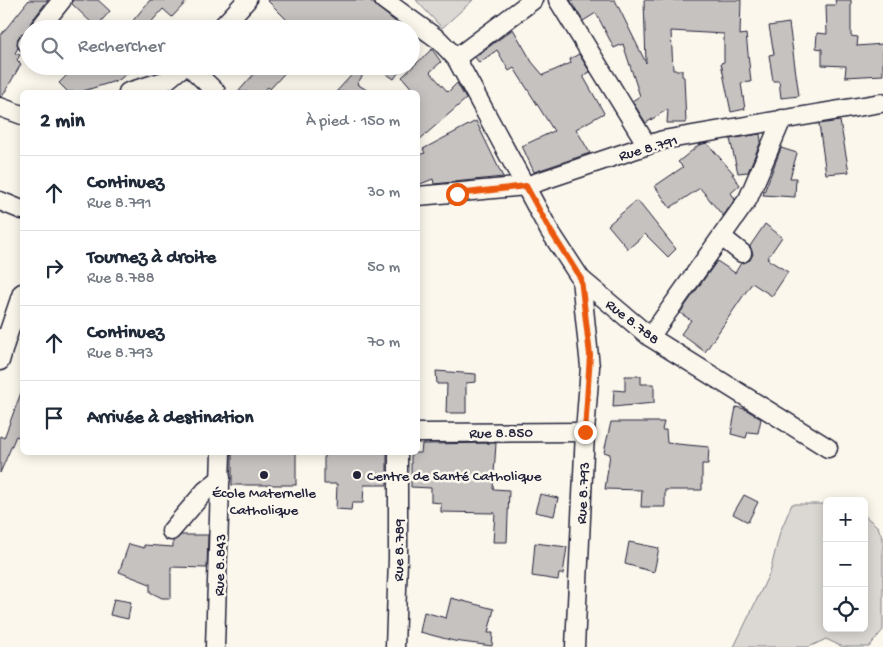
<!DOCTYPE html>
<html lang="fr">
<meta charset="utf-8">
<style>
body{margin:0;font-family:"Gochi Hand",sans-serif;background:#f6f6f7;color:#1f2937}
.controls{position:absolute;right:15px;bottom:15px;display:grid;overflow:hidden;border-radius:8px;box-shadow:0 2px 12px #0003}
.controls button{width:45px;height:45px;display:grid;place-items:center;padding:0;border:0;border-bottom:1px solid #e0e1e3;background:#fff;color:#1f2937;font:25px sans-serif}
.stop{position:absolute;width:15px;height:15px;margin:-11px;border:4px solid #ea580c;border-radius:50%;background:#fff}
.stop.end{background:#ea580c;border-color:#fff;box-shadow:0 1px 5px #0008}
.list{margin:0;padding:0;list-style:none}
h2{display:flex;justify-content:space-between;align-items:center;height:65px;margin:0;padding:0 20px;font-size:21px}
h2 small{font-size:16px;font-weight:400;color:#747a83}
.list li{display:grid;grid-template-columns:32px 1fr auto;gap:15px;align-items:center;box-sizing:border-box;height:75px;padding:0 20px;border-top:1px solid #e0e1e3}
.list b{display:block;font-size:19px;white-space:nowrap}
.list p{margin:0;font-size:16px;white-space:nowrap;color:#747a83}
.list em{font-size:16px;font-style:normal;color:#747a83}
.icon{flex:none;width:28px;height:28px;fill:none;stroke:currentColor;stroke-width:2;stroke-linecap:round;stroke-linejoin:round}
.map{position:relative;flex:none;width:883px;height:647px;overflow:hidden}
.search{position:absolute;background:#fff;box-shadow:0 2px 12px #0003;left:20px;top:20px;width:400px;height:55px;display:flex;align-items:center;gap:12px;box-sizing:border-box;padding:0 18px;border-radius:28px;color:#747a83;font-size:19px}
.panel{position:absolute;background:#fff;box-shadow:0 2px 12px #0003;left:20px;top:90px;width:400px;height:365px;border-radius:8px}
.map>svg:first-child{display:block}
.green{fill:#dbd8d3;stroke:#7e7d87}
.building{fill:#c6c2c0;stroke:#22223b}
.lines{fill:none;stroke-linecap:round;stroke-linejoin:round}
.minor-casing{stroke:#22223b;stroke-width:21}
.minor{stroke:#fbf7ec;stroke-width:18}
.route{stroke:#ea580c;stroke-width:6}
.poi-dot{fill:#22223b;stroke:#fbf7ec;stroke-width:2}
.labels{text-anchor:middle;stroke-width:5;stroke-linejoin:round;paint-order:stroke}
.street-label{font-size:15px;fill:#22223b;stroke:#fbf7ec}
.poi-label{font-size:15px;fill:#22223b;stroke:#fbf7ec;text-anchor:start}
</style>
<div class="map">
<svg width="883" height="647" viewBox="0 0 883 647">
<rect width="100%" height="100%" fill="#fbf7ec"/>
<filter id="ink" filterUnits="userSpaceOnUse"><feTurbulence type="fractalNoise" baseFrequency=".02" numOctaves="2"/><feDisplacementMap in="SourceGraphic" scale="10" xChannelSelector="R" yChannelSelector="G"/><feConvolveMatrix kernelMatrix="1 2 1 2 8 2 1 2 1" color-interpolation-filters="sRGB"/></filter>
<g filter="url(#ink)">
<g class="green">
<polygon points="416,0 473,0 442,28"/>
<polygon points="792,504 827,504 827,628 864,628 864,515 878,527 883,539 883,630 869,647 843,647 826,639 809,647 734,647 770,572 780,532"/>
</g>
<g class="building">
<polygon points="29,0 48,0 31,22 29,32 18,38 18,48 15,53 20,55 17,60 21,64 2,97 0,97 0,36"/>
<polygon points="72,0 98,0 110,11 96,27 72,4"/>
<polygon points="150,0 188,0 172,17 163,9 145,29 126,29"/>
<polygon points="267,0 369,0 397,23 393,29 296,29"/>
<polygon points="570,0 615,0 646,63 644,0 741,0 740,35 746,34 751,82 741,83 745,109 731,112 721,63 724,62 724,34 671,31 673,70 682,70 682,76 684,77 686,123 667,123 668,109 646,123 632,101 640,96 623,44 614,48 596,13 583,21"/>
<polygon points="835,0 851,0 851,36 858,37 857,46 883,44 883,75 845,77 846,66 822,65 822,49 816,48 817,33 827,34 826,5 836,5"/>
<polygon points="789,23 799,96 781,98 779,81 773,81 769,55 774,54 769,26"/>
<polygon points="513,29 532,62 543,75 571,63 570,59 579,54 590,72 583,76 604,113 576,129 590,153 534,172 522,146 554,131 514,68 509,71 497,50 479,63 475,57"/>
<polygon points="432,49 441,62 430,72 448,92 457,83 466,99 418,141 418,92 415,92 402,77"/>
<polygon points="76,66 83,66 88,71 92,66 136,66 119,80 80,92 68,92 59,83"/>
<polygon points="261,66 291,66 270,89 268,87 262,92 238,92"/>
<polygon points="360,66 369,66 357,84 370,92 336,92"/>
<polygon points="375,66 403,66 394,79"/>
<polygon points="476,121 503,177 434,184 433,179 418,185 418,155 425,153 423,149"/>
<polygon points="840,121 849,172 826,174 819,124"/>
<polygon points="760,134 761,141 748,172 738,173 730,139"/>
<polygon points="707,143 734,174 732,174 740,185 731,193 735,199 723,216 700,188 670,208 655,186 683,167 678,162 699,145"/>
<polygon points="781,148 797,153 790,178 796,178 795,197 763,195"/>
<polygon points="637,200 676,249 668,257 645,234 628,249 608,225"/>
<polygon points="765,224 782,237 767,259 788,272 772,296 752,283 705,352 681,334 691,320 680,313 717,261 735,273 741,263 750,260 753,254 750,246"/>
<polygon points="436,371 476,374 476,382 466,383 466,413 446,413 447,384 437,384"/>
<polygon points="625,376 641,376 641,384 654,384 654,403 613,407 614,390 625,391"/>
<polygon points="22,390 22,438 16,436 0,473 0,436 4,438"/>
<polygon points="736,407 745,409 761,419 758,433 748,432 746,438 731,434"/>
<polygon points="611,422 664,422 662,430 666,430 667,443 709,447 708,464 702,464 702,490 665,490 665,507 641,507 642,490 605,489 610,454 604,452"/>
<polygon points="496,443 493,489 509,490 507,542 493,542 495,513 441,512 441,503 431,502 431,488 411,487 411,453 421,453 422,444"/>
<rect x="232" y="452" width="64" height="33"/>
<polygon points="324,452 387,452 387,485 364,485 363,503 352,503 351,510 336,509 337,484 324,484"/>
<polygon points="540,494 558,498 554,516 535,512"/>
<polygon points="744,495 758,502 748,522 733,514"/>
<polygon points="181,535 208,535 207,568 171,567 171,598 162,598 150,592 150,584 119,572 129,544 144,548 144,545 173,547 173,541"/>
<polygon points="629,542 659,548 654,572 625,564"/>
<polygon points="535,543 567,547 563,574 559,574 558,580 532,576"/>
<polygon points="451,598 494,609 488,633 493,633 492,646 454,641 420,632 424,612 446,618"/>
<polygon points="114,599 131,602 128,619 110,615"/>
</g>
<g class="lines">
<g class="minor-casing">
<g id="minor">
<polyline points="384,0 439,40 456,58 549,230 581,279 650,337 828,448"/>
<polyline points="558,0 647,145"/>
<polyline points="39,29 62,0"/>
<polyline points="220,29 247,0"/>
<polyline points="27,43 29,42"/>
<polyline points="456,58 533,0"/>
<polyline points="189,66 216,92"/>
<polyline points="128,92 167,80 184,66"/>
<polyline points="0,107 22,115"/>
<polyline points="418,196 526,186 663,140 881,103"/>
<polyline points="0,201 22,210"/>
<polyline points="722,237 742,253"/>
<polyline points="650,337 748,199 782,119"/>
<polyline points="0,338 6,340 0,361"/>
<polyline points="6,340 22,293"/>
<polyline points="418,433 585,432"/>
<polyline points="171,531 205,491 221,478"/>
<polyline points="215,647 221,452"/>
<polyline points="395,647 398,559 398,452"/>
<polyline points="575,647 585,432 590,367 581,279"/>
</g>
</g>
<use href="#minor" class="minor"/>
</g>
</g>
<g class="lines" filter="url(#ink)">
<polyline class="route" points="457,194 526,186 550,230 581,279 590,355 585,432"/>
</g>
<g class="poi-dot">
<circle cx="264" cy="475" r="5"/>
<circle cx="357" cy="475" r="5"/>
</g>
<g class="labels">
<g class="street-label">
<text transform="translate(648 147) rotate(-16)" y="5">Rue 8.791</text>
<text transform="translate(633 321) rotate(38)" y="5">Rue 8.788</text>
<text transform="translate(501 432) rotate(-1)" y="5">Rue 8.850</text>
<text transform="translate(582 493) rotate(-87)" y="5">Rue 8.793</text>
<text transform="translate(398 550) rotate(-89)" y="5">Rue 8.789</text>
<text transform="translate(219 565) rotate(-88)" y="5">Rue 8.843</text>
</g>
<g class="poi-label">
<text x="367" y="480">Centre de Santé Catholique</text>
<text x="264" y="497" text-anchor="middle">École Maternelle<tspan x="264" dy="17">Catholique</tspan></text>
</g>
</g>
</svg>
<div class="controls">
<button>+</button>
<button>−</button>
<button><svg class="icon" aria-label="locate" viewBox="0 0 24 24"><circle cx="12" cy="12" r="6"/><path d="M12 2v4M12 18v4M2 12h4M18 12h4"/></svg></button>
</div>
<div class="stop" style="left:457px;top:194px"></div>
<div class="stop end" style="left:585px;top:432px"></div>
<div class="search"><svg class="icon" aria-label="search" viewBox="0 0 24 24"><circle cx="10" cy="10" r="6"/><path d="M15 15l6 6"/></svg>Rechercher</div>
<section class="panel">
<h2>2 min<small>À pied · 150 m</small></h2>
<ul class="list">
<li><svg class="icon" aria-label="ahead" viewBox="0 0 24 24"><path d="M12 20V5M6 11l6-6 6 6"/></svg><div><b>Continuez</b><p>Rue 8.791</p></div><em>30 m</em></li>
<li><svg class="icon" aria-label="right" viewBox="0 0 24 24"><path d="M7 20v-9h11M14 6l5 5-5 5"/></svg><div><b>Tournez à droite</b><p>Rue 8.788</p></div><em>50 m</em></li>
<li><svg class="icon" aria-label="ahead" viewBox="0 0 24 24"><path d="M12 20V5M6 11l6-6 6 6"/></svg><div><b>Continuez</b><p>Rue 8.793</p></div><em>70 m</em></li>
<li><svg class="icon" aria-label="arrive" viewBox="0 0 24 24"><path d="M6 21V4h12l-3 4 3 4H6"/></svg><div><b>Arrivée à destination</b></div></li>
</ul>
</section>
</div>
